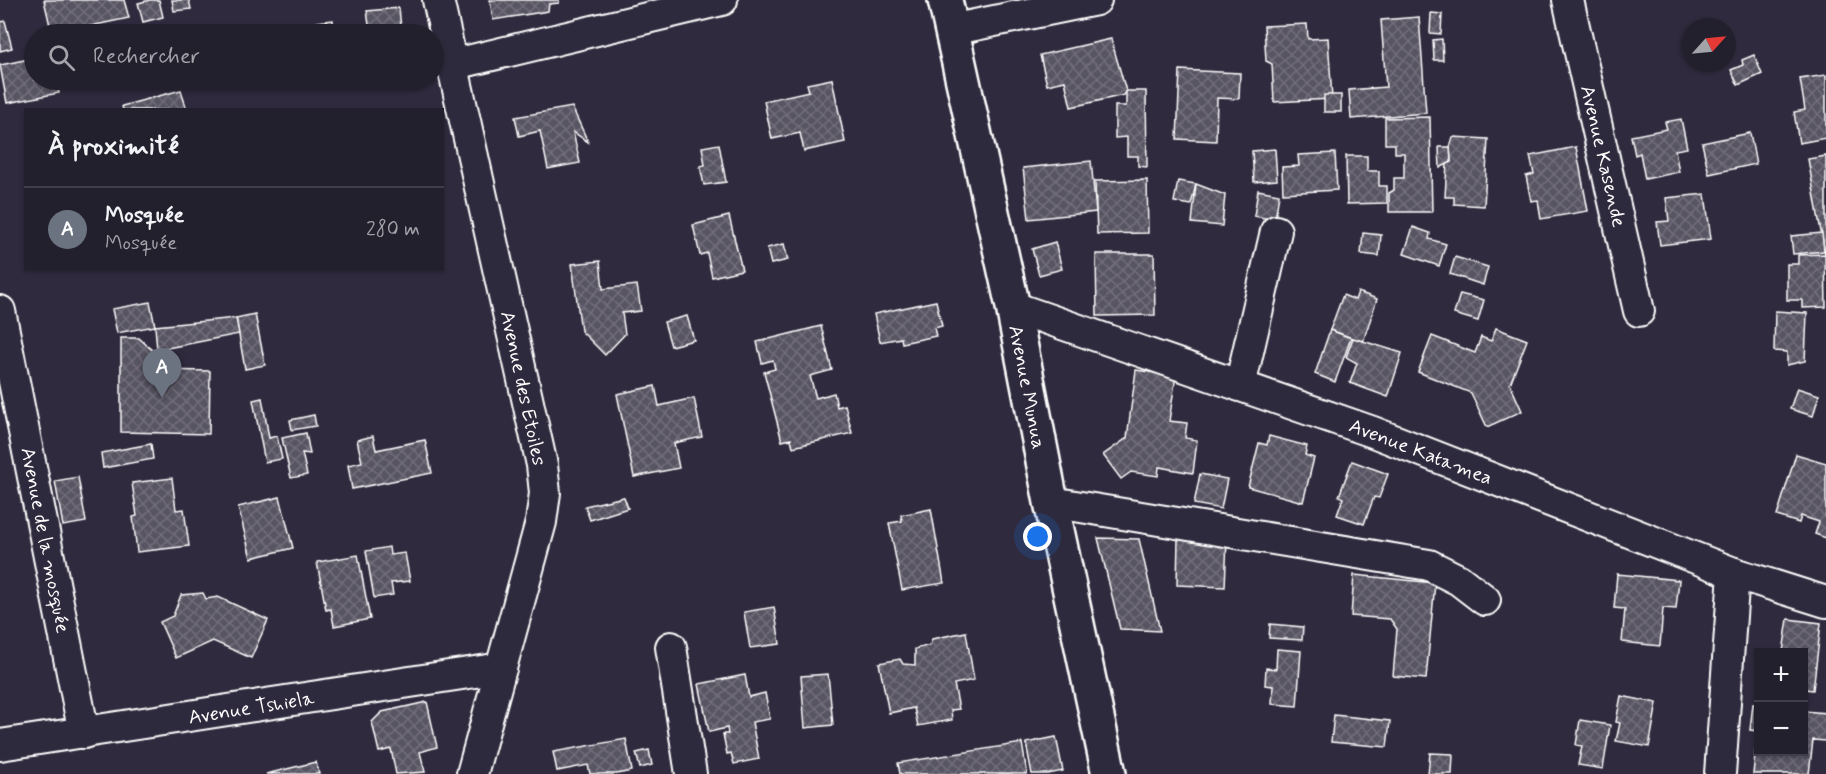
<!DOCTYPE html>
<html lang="fr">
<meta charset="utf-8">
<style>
body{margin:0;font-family:Mynerve,sans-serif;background:#2b2836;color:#f1f3f6}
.controls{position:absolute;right:18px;bottom:18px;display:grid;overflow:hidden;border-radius:0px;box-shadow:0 2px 4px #0004}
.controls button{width:54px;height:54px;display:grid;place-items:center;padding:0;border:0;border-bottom:2px solid #403e4a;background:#23202e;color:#f1f3f6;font:30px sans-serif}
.compass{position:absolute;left:1682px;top:18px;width:54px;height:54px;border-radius:50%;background:#23202e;box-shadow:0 2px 4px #0004;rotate:63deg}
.you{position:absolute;left:1038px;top:537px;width:21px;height:21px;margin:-15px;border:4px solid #fff;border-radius:50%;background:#1a73e8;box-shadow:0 0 0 9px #1a73e833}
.badge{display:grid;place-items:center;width:39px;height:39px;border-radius:50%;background:#ff9aa2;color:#fff;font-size:20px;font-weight:700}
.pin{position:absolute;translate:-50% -50px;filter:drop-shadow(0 2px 3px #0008)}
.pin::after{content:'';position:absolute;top:32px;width:21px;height:18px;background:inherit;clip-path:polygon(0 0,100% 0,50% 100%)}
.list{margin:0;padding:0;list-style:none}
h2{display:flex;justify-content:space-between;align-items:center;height:78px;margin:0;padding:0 24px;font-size:26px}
h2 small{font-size:20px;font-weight:400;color:#a3a3aa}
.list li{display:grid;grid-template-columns:39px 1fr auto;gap:18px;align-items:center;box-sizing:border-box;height:84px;padding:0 24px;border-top:2px solid #403e4a}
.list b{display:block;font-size:22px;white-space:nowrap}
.list p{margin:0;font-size:20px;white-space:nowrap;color:#a3a3aa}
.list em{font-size:20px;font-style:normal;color:#a3a3aa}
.icon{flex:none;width:33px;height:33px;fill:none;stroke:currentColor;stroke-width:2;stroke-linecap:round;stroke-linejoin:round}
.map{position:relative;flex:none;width:1826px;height:774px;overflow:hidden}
.search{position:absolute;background:#23202e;box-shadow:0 2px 4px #0004;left:24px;top:24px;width:420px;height:66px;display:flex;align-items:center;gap:15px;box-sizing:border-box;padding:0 21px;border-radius:33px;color:#a3a3aa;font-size:22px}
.panel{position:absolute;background:#23202e;box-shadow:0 2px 4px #0004;left:24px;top:108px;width:420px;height:162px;border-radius:0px}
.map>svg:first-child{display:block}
.building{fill:url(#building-cross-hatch);stroke:#fff;stroke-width:1.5}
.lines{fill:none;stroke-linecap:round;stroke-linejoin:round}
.minor-casing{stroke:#fff;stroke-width:34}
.major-casing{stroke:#fff;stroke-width:38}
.minor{stroke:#2f2a3d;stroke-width:30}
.major{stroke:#2f2a3d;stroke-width:33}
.labels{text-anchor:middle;stroke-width:5;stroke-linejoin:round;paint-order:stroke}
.street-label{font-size:20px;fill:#fff;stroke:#2f2a3d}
</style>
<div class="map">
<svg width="1826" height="774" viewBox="0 0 1826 774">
<defs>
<pattern id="building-cross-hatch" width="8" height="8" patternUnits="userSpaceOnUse" patternTransform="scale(1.5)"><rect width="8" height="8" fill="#595564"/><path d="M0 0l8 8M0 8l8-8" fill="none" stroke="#726e7b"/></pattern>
</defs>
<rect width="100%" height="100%" fill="#2f2a3d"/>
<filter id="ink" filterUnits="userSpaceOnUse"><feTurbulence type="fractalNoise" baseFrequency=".0167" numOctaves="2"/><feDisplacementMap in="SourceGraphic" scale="12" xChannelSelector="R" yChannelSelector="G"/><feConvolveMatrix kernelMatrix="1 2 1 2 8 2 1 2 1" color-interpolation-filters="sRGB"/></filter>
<g filter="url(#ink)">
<g class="building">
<polygon points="44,0 124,0 129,18 52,34"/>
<polygon points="150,0 159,0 163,17 143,22 138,3"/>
<polygon points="172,0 189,0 191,9 174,11"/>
<polygon points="490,0 559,0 559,3 549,4 548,11 493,20"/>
<polygon points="399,8 401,28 370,32 367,11"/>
<polygon points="1431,13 1442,14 1441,34 1430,33"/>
<polygon points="1419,17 1426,113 1351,119 1349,90 1386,87 1381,20"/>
<polygon points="333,20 334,34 318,34 317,22"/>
<polygon points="5,21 12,48 0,51 0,22"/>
<polygon points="310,23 312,33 296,34 294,26"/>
<polygon points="1307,24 1308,39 1328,38 1332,99 1274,102 1272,64 1266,61 1264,26"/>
<polygon points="254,27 255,34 224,34"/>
<polygon points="1111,39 1126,91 1124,95 1071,107 1065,81 1047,85 1040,55"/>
<polygon points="1442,39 1443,60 1434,60 1433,40"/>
<polygon points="1754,55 1762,74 1738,85 1731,70 1743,65 1742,60"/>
<polygon points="34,58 34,80 56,80 59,93 7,103 0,65"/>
<polygon points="1180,70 1240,73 1239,99 1217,98 1216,141 1177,139"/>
<polygon points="1826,75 1826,138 1799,143 1794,112 1805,110 1800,79"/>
<polygon points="832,79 845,142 804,151 800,133 772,139 764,101 809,91 807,84"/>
<polygon points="181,90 187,110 123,110 122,106"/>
<polygon points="1126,91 1146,91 1147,167 1138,166 1138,156 1127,156 1127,137 1115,138 1115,106 1126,106"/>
<rect x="1324" y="95" width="17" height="17"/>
<polygon points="572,107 588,142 573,132 580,163 548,169 540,131 519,136 515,117"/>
<polygon points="1430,117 1432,212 1389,212 1389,193 1394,190 1394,178 1404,178 1404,153 1395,153 1395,144 1385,144 1385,118"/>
<polygon points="1681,119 1687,148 1675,150 1679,172 1645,179 1640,153 1635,155 1631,136 1667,129 1665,122"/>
<polygon points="1750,133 1756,164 1709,174 1702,143"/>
<polygon points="1453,137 1488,139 1484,206 1454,204 1454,197 1445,197 1447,163 1451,162 1450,147"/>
<polygon points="719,144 726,182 704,185 700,166 705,165 702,147"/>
<polygon points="1439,147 1450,147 1451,162 1440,168"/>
<polygon points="1576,147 1588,211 1541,219 1538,200 1531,201 1526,176 1534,174 1530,156"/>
<polygon points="1275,149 1277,180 1254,182 1252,151"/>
<polygon points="1335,153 1337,190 1283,193 1282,167 1299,166 1298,155"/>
<polygon points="1346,156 1367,156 1367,171 1379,171 1379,186 1387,186 1387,203 1347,204"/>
<polygon points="1826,156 1826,254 1825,254 1808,159"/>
<polygon points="1091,161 1096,212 1029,219 1023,168"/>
<polygon points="1147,180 1148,233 1097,234 1095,181"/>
<polygon points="1178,181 1196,184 1191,205 1174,202"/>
<polygon points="1196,184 1225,195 1222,226 1192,223"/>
<polygon points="1258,190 1279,194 1275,220 1254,216"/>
<polygon points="1705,194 1711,239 1660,245 1657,222 1669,221 1666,198"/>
<polygon points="729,216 742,270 712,277 707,253 700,255 693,225"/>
<polygon points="1413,227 1430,233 1429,239 1446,244 1439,266 1404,254"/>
<polygon points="1363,233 1381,235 1379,256 1361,254"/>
<polygon points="1822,233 1824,251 1793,254 1791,236"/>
<polygon points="1055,242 1062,269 1039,275 1032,249"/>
<polygon points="784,244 788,260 771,264 767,248"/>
<polygon points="1096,254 1154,254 1155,315 1097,316"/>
<polygon points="1825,254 1826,307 1802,308 1802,300 1787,300 1787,264 1798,264 1798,255"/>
<polygon points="1455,257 1488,267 1483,285 1450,274"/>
<polygon points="600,261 603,289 637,285 641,311 622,313 625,334 605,355 581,331 572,264"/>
<polygon points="1358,292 1377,299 1363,342 1330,330 1343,295 1355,300"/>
<polygon points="1460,294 1484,300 1478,321 1454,314"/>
<polygon points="936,301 942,326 934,328 936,336 902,343 901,338 880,342 874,314"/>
<polygon points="150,302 155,326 117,333 112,309"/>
<polygon points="1775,311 1807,313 1805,361 1787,365 1787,352 1774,351"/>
<polygon points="255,314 265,365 245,369 236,318"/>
<polygon points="687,316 694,340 671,346 664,322"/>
<polygon points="236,318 239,334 157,350 155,326"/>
<polygon points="821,326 832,370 810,376 816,398 834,393 837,407 845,405 852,433 793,447 791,439 782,441 764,372 775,369 773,360 762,363 757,342"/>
<polygon points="1496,328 1527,340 1510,384 1522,411 1487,427 1471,393 1418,372 1432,336 1475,353 1481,337 1491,341"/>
<polygon points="1330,330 1351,338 1335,382 1315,374"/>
<polygon points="121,338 139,338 152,350 157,350 156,370 210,371 209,434 121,432"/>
<polygon points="1353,338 1402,353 1388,397 1350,383 1357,363 1346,357"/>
<polygon points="1136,370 1176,376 1169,421 1187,423 1185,438 1197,440 1193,473 1159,467 1158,476 1131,472 1121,479 1103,455 1127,438"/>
<polygon points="655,386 659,406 694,398 702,437 674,443 679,468 634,477 617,394"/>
<polygon points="1797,388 1819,395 1813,416 1790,409"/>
<polygon points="262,398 269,438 277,436 282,459 265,462 253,400"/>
<polygon points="314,415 316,426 292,430 290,420"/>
<polygon points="306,433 310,454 302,453 307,475 291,478 282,438"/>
<polygon points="373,436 376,450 425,440 432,473 352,489 348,465 362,462 357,440"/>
<polygon points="1269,436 1307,446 1305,455 1314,458 1303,502 1248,487 1259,443 1267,445"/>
<polygon points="151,444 153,459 103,468 101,453"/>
<polygon points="1796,454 1826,463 1826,538 1815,534 1819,522 1801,516 1799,523 1777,516"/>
<polygon points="1352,461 1388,474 1379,498 1374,497 1364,524 1337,515 1343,498 1339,496"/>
<polygon points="1200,474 1227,479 1221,509 1194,504"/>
<polygon points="78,477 86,522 63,526 55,481"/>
<polygon points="172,478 176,510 184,509 189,546 137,552 133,517 137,516 132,483"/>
<polygon points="280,497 293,548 251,558 238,507"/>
<polygon points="624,497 628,508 590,520 585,506"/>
<polygon points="931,509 944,583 902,590 889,523 902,521 901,515"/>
<polygon points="1098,538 1139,539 1160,631 1120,629"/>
<polygon points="1178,538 1227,540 1225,587 1177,585"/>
<polygon points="389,547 390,555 405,553 410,581 391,583 393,595 374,598 366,551"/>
<polygon points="358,555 370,619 334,626 331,609 326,610 317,562"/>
<polygon points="1617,574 1679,580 1676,609 1663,608 1660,646 1622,642 1625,609 1614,608"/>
<polygon points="1354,575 1435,583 1426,679 1393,676 1397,629 1390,619 1351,616"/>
<polygon points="203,593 206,599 218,597 268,620 251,658 213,641 176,658 160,622 173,616 181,595"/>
<polygon points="774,607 780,644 750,648 744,612"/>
<polygon points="1788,619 1821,623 1813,690 1804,689 1804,652 1783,652"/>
<polygon points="1270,624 1303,627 1302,640 1269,638"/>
<polygon points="966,632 974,680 954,684 959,709 951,710 952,720 918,726 914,708 889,713 879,663 900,659 903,664 915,665 915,649 930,645 932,639"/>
<polygon points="1277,649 1301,651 1297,706 1272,704 1273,686 1265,685 1266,668 1276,669"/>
<polygon points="828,674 833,725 805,728 801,676"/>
<polygon points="745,675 749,697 765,693 770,719 752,722 759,759 734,764 731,753 727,754 723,734 728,734 727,728 709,732 699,684"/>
<polygon points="1621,696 1657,703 1649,747 1616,741 1620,723 1616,722"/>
<polygon points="427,702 437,747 420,752 425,772 396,774 391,749 379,752 372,722 382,712"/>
<polygon points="1753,704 1758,705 1758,731 1750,730"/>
<polygon points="1804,711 1826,713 1826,741 1813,740 1809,774 1753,774 1756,746 1758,746 1758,752 1804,752"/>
<polygon points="1334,715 1390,721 1387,747 1331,742"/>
<polygon points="1580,720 1610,725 1603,769 1578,765 1582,746 1576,745"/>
<polygon points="1056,737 1063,771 1048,774 1032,774 1026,743"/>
<polygon points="626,739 632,771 617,774 590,774 588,765 557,771 553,752"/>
<polygon points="1022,743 1027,774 900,774 898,763"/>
<polygon points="649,750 652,765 640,768 636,753"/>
<polygon points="1430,753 1453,754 1452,774 1428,774"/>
<polygon points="316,762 319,774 266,774"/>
</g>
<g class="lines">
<g class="minor-casing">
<g id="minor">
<polyline points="438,0 542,465 545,493 541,522 472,774"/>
<polyline points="1568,0 1639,311"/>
<polyline points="951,30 1096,0"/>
<polyline points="451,65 722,0"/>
<polyline points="1013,307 1373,432 1734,573 1826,602"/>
<polyline points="0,311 84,733"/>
<polyline points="1240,386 1276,231"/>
<polyline points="1051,502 1429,565 1459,580 1485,600"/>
<polyline points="671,647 691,774"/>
<polyline points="0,745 501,668"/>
<polyline points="1720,774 1734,573"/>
</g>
</g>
<g class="major-casing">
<polyline id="major" points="945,0 1013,307 1051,502 1109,774"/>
</g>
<use href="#minor" class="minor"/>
<use href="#major" class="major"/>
</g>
</g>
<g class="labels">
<g class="street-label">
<text transform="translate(1604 156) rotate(77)" y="7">Avenue Kasende</text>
<text transform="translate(1028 387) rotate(79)" y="7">Avenue Munua</text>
<text transform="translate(524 388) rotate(78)" y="7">Avenue des Etoiles</text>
<text transform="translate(1421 451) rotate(21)" y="7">Avenue Katamea</text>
<text transform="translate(46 540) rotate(79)" y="7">Avenue de la mosquée</text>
<text transform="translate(251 707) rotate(-9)" y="7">Avenue Tshiela</text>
</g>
</g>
</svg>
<div class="controls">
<button>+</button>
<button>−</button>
</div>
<svg class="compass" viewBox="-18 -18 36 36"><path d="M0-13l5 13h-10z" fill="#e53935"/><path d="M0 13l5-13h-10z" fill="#a3a3aa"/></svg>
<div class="you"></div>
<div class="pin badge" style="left:162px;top:398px;background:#6b7280">A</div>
<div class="search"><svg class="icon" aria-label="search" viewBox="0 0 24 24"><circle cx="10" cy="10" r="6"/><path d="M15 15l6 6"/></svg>Rechercher</div>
<section class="panel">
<h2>À proximité<small></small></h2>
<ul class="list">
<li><span class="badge" style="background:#6b7280">A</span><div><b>Mosquée</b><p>Mosquée</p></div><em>280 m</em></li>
</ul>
</section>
</div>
